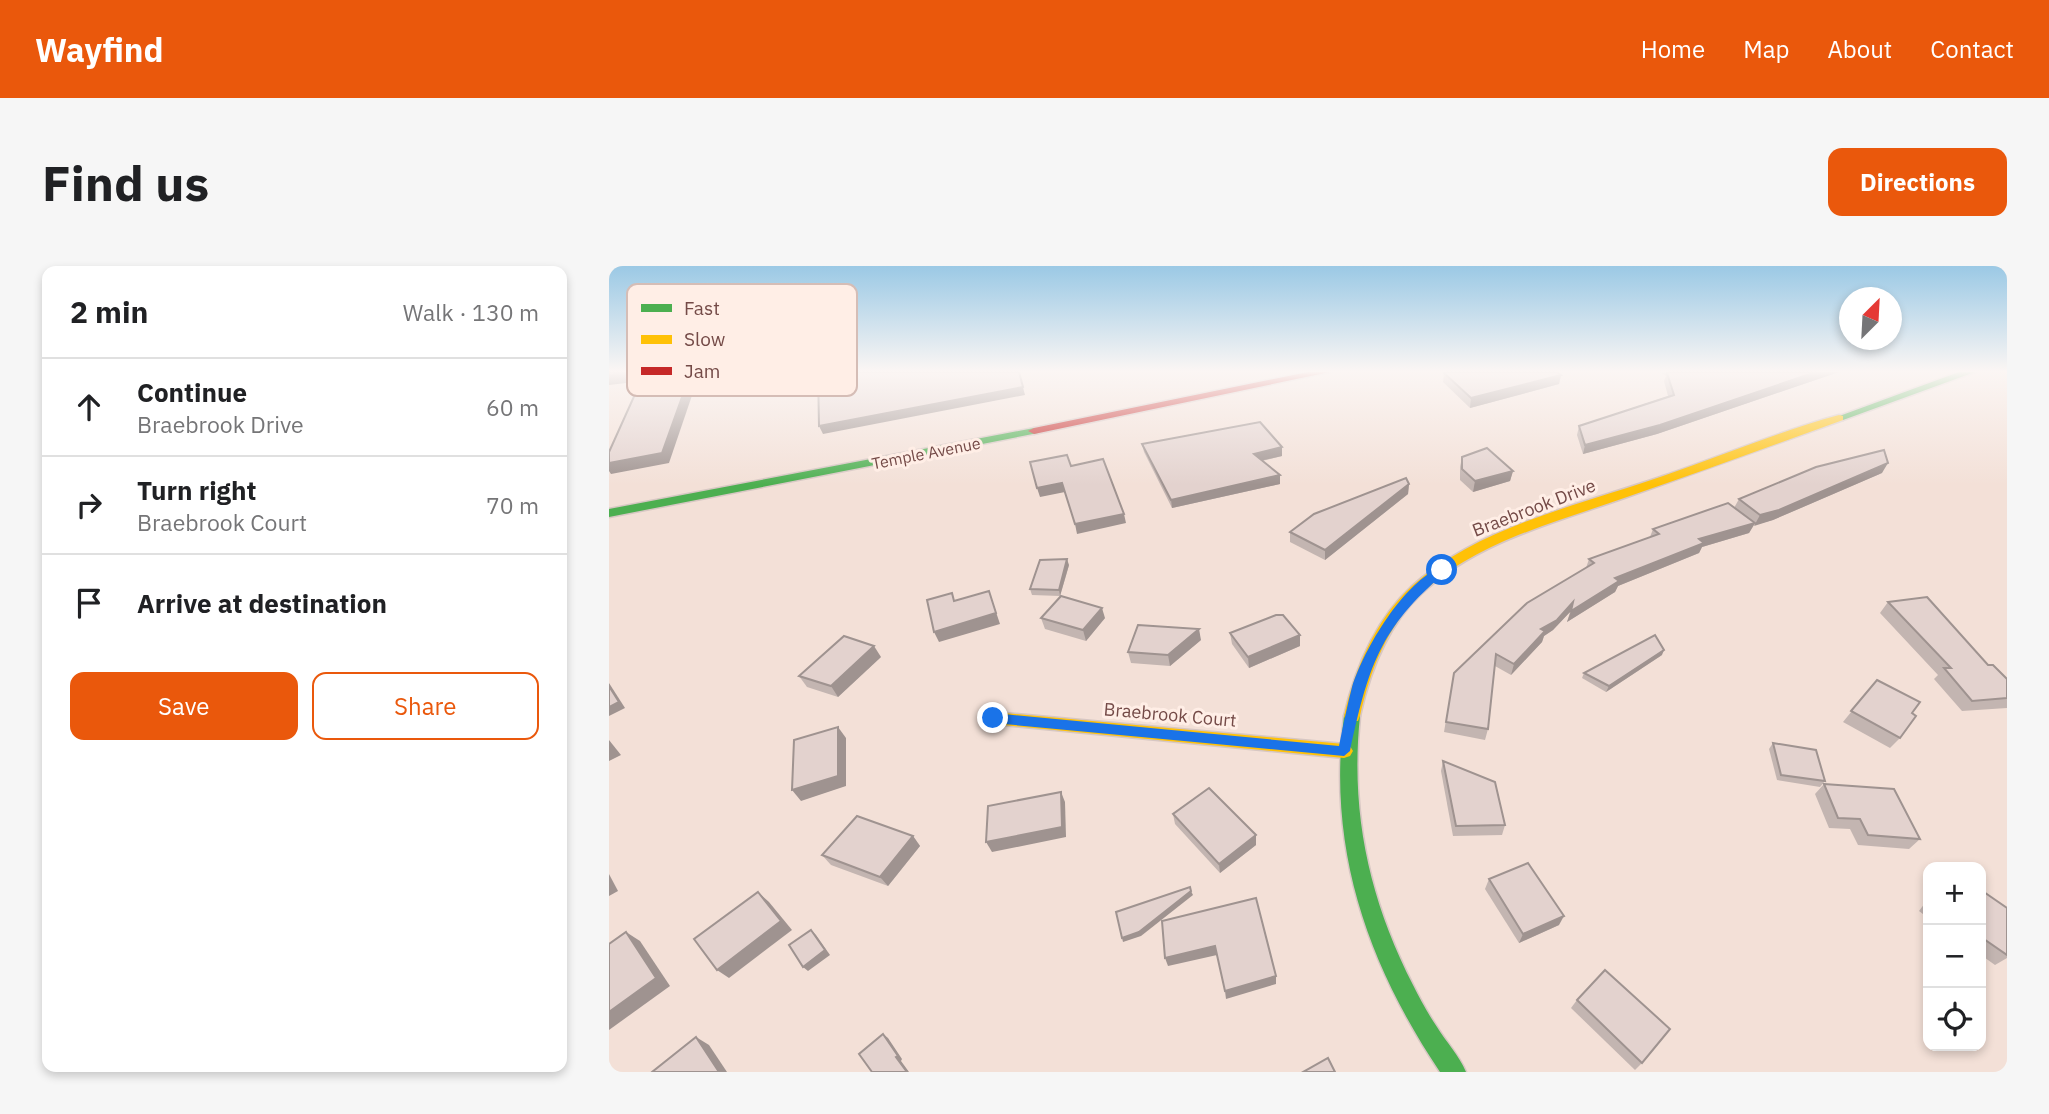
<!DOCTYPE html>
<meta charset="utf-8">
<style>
body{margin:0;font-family:"IBM Plex Sans",sans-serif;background:#f6f6f6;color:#202124}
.controls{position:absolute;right:21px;bottom:21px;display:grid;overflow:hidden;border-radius:14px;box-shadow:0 4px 10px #0003}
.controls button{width:63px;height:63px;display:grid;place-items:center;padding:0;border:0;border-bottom:2px solid #e0e0e0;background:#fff;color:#202124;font:35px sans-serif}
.compass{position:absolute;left:1230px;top:21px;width:63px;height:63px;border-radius:50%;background:#fff;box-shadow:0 4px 10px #0003;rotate:24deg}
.stop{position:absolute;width:21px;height:21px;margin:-16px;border:5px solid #1a73e8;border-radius:50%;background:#fff}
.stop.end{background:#1a73e8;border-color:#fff;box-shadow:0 2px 7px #0008}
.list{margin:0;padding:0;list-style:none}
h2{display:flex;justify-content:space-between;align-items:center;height:91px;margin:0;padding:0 28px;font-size:30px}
h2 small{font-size:23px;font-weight:400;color:#757577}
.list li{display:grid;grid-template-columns:46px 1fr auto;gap:21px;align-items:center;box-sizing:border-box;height:98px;padding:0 28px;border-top:2px solid #e0e0e0}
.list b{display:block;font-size:26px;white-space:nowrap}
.list p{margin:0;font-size:23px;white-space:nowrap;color:#757577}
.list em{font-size:23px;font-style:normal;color:#757577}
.actions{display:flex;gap:14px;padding:21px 28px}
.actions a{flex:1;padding:16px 0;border:2px solid #ea580c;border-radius:14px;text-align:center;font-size:24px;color:#ea580c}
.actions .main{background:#ea580c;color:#fff}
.icon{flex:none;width:38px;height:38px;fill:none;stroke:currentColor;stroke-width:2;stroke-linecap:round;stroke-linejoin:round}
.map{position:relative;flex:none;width:1398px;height:806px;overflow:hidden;border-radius:14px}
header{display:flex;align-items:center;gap:42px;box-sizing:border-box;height:98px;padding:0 35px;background:#ea580c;color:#fff}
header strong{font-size:33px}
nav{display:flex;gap:38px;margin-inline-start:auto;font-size:24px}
.intro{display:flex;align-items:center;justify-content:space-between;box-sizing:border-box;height:168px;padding:0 42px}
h1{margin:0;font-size:49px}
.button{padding:18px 32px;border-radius:14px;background:#ea580c;color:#fff;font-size:24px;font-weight:700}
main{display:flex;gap:42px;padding:0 42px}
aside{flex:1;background:#fff;border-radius:14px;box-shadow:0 4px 10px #0003}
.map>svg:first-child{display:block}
.residential{fill:#f3e0d7;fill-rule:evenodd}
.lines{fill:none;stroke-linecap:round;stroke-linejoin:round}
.fast-casing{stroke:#d7c7c3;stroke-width:3}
.slow-casing{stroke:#d7c7c3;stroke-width:3}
.jam-casing{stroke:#d7c7c3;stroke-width:3}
.fast{fill:#4caf50;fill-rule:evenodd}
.slow{fill:#ffc107;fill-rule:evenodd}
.jam{fill:#c62828;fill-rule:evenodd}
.wall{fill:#c3b5b1}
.shaded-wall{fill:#9f9390}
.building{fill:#e3d2ce;stroke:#9f9390;stroke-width:2}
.route{fill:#1a73e8}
.labels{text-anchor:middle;stroke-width:6;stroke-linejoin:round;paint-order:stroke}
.far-street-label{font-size:16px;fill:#744a47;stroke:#ffeee6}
.street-label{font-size:18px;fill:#744a47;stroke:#ffeee6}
.key{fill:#ffeee6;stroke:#d5bdb6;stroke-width:2}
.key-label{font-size:19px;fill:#744a47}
</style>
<header>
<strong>Wayfind</strong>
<nav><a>Home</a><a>Map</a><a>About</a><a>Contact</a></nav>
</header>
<div class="intro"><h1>Find us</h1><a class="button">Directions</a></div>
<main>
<aside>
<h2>2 min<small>Walk · 130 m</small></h2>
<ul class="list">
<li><svg class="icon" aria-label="ahead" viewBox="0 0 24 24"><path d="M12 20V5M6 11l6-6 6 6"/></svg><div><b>Continue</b><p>Braebrook Drive</p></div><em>60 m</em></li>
<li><svg class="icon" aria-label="right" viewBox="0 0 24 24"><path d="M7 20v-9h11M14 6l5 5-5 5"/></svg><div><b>Turn right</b><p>Braebrook Court</p></div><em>70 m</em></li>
<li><svg class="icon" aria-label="arrive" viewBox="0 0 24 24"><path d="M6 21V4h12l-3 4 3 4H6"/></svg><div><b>Arrive at destination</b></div></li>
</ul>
<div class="actions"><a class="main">Save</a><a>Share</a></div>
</aside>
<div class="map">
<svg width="1398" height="806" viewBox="0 0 1398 806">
<rect width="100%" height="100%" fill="#f7ece6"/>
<path class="residential" d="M0,106H1398V806H0ZM1319,601H1372V780H1319Z"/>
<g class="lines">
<g class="fast-casing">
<g id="fast">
<polygon points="1350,106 1366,106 1234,154 1225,152"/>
<polygon points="425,162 431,165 429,167 0,251 0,243"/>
<path d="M743,444L749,445L751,450C741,546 760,633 804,719C811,733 819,748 828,761C837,776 850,789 857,806H831C758,697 718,582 735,450L737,445Z"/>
</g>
</g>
<g class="slow-casing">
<g id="slow">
<path d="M1230,149L1234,150V154C1162,180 1090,206 1018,231C948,256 868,275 812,328C778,360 761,405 751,450L749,455H737L735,450C746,403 766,354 803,320C871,260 971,239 1054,210C1113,190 1171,165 1230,149Z"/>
<polygon points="384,446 735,478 741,480 744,485 741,490 735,492 384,458 378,457 376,452 378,447"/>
</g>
</g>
<g class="jam-casing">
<polygon id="jam" points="699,106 721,106 425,168 419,165 425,162"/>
</g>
<use href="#fast" class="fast"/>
<use href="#slow" class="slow"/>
<use href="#jam" class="jam"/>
</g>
<g class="wall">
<polygon points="1051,106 1230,106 1048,168 974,188 968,169 970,160 1059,130 1055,115 1057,110"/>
<polygon points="835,107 952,109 950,118 861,142 834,116"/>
<polygon points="533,178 673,181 673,190 653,195 671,218 563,242 535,186"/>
<polygon points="853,191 904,205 901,215 864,226 851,214 851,201"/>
<polygon points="1273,207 1164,254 1145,259 1140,267 1093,281 1090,287 1009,320 1006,326 958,356 961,346 944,364 935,370 933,376 902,409 886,400 879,463 876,474 835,466 843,418 977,302 980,293 1041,271 1044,263 1125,242 1130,233"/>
<polygon points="800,218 799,228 716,294 681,276 681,266"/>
<polygon points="460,299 451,330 423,329 421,323"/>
<polygon points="1279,336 1379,399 1398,413 1398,442 1353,445 1325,413 1329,409 1271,347"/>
<polygon points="432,352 496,352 477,375 436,363"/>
<polygon points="621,367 691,380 640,402 623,378"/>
<polygon points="592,374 561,400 522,397 519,386"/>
<polygon points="1053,389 997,426 973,412 975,407"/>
<polygon points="272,391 229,431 198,421 190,410"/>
<polygon points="1268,414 1291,472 1281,482 1234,456"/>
<polygon points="1164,477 1216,515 1211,521 1168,514 1160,483"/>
<polygon points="834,495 896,559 893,569 844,570 832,505"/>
<polygon points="1215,518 1311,573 1300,583 1249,579 1241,563 1220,562 1206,528"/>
<polygon points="564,548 647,579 611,607 566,558"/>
<polygon points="304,570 311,580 279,620 222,599 213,589"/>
<polygon points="880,613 950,659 910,677 876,623"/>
<polygon points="1372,624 1398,642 1398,692 1386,699 1372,689"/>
<polygon points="1319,633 1319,652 1310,645"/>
<polygon points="968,734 1033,797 1026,804 962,742"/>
</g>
<g class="shaded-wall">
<polygon points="16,106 25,106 26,116 0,119 0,109"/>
<polygon points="82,106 91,106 60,197 2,208 0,205 0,197"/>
<polygon points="410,106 416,129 214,168 210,160"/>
<polygon points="1207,106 1230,106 1048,168 974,188 976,179"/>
<polygon points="952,109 950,118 861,142 862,132"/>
<polygon points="673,181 673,190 646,196 645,188"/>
<polygon points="1279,197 1273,207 1164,254 1145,260 1151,249"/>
<polygon points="904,205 901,215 864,226 866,215"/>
<polygon points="671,209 671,218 563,242 562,234"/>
<polygon points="453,217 456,226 431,231 428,222"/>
<polygon points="800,218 799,228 716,294 716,284"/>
<polygon points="515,248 517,257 468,268 466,258"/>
<polygon points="1146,257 1140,267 1093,281 1090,287 1009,320 1006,326 958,356 962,345 1006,312 1090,273"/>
<polygon points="458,293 460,299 451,330 450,324"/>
<polygon points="380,325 391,358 330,376 325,366"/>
<polygon points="964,336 961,346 944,364 935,370 933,376 902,409 905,398 932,363"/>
<polygon points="493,342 496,352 477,375 474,364"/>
<polygon points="590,363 592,374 561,400 559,389"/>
<polygon points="691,369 691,380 640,402 639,391"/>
<polygon points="265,380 272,391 229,431 222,420"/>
<polygon points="1055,384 1053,389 997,426 1000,420"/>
<polygon points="0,417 16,442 0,450"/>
<polygon points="229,461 237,472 237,520 192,535 183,524"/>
<polygon points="0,474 12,489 0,495"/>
<polygon points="452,526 456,536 457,571 383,586 377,576"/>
<polygon points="647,569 647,579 611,607 610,598"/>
<polygon points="304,570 311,580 279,620 271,611"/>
<polygon points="0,608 9,625 0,630"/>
<polygon points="582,625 584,629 532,670 514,676 513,672"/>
<polygon points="149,626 160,636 183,664 120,712 108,704"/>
<polygon points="955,650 950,659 910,677 914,668"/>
<polygon points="202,664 207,669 221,689 199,705 194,701"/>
<polygon points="17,666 31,675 61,720 0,764 0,746"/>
<polygon points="606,680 608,689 559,700 556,692"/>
<polygon points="667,710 667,718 617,733 616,725"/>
<polygon points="274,768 279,772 293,793 292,795 300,806 298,806 287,791"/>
<polygon points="87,771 100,779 118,806 110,806"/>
</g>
<g class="building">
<polygon points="0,106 16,106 0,109"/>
<polygon points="36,106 82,106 53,187 0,197 0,186"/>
<polygon points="209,106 410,106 414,121 210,160"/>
<polygon points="837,106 948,106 952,109 862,132 835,107"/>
<polygon points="1061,106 1207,106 1051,159 976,179 970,160 1065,129 1058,107"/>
<polygon points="651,156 673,181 645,188 671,209 562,234 533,178"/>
<polygon points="878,182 904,205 866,215 853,203 853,191"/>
<polygon points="1275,184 1279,197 1170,244 1151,249 1130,233 1207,201"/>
<polygon points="458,189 462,200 494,193 515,248 466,258 453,217 428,222 421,196"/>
<polygon points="797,212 800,218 716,284 681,266 705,248"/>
<polygon points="1119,237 1146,257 1090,273 1095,277 1006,312 1010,315 962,345 964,336 948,354 932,363 936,365 905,398 887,388 879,463 837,456 845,407 918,337 985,297 980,293 1050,268 1044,263"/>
<polygon points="458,293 450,324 421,323 431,294"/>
<polygon points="380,325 387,347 325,366 318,334 343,327 345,335"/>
<polygon points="452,330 493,342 474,364 432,352"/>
<polygon points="1318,331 1379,399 1384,399 1398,413 1398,432 1363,435 1335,402 1342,402 1279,336"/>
<polygon points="667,349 674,349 691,369 639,391 621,367"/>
<polygon points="529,359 590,363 559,389 519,386"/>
<polygon points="1046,369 1055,384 1000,420 975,407"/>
<polygon points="235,370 265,380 222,420 190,410"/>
<polygon points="1268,414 1311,436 1303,447 1307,450 1291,472 1242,445"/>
<polygon points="0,420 10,436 0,441"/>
<polygon points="229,461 229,510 183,524 185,474"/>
<polygon points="1164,477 1207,484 1216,515 1172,509"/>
<polygon points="834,495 886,516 896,559 847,560"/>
<polygon points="1215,518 1285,523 1311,573 1259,569 1251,553 1229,552"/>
<polygon points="600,522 647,569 610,598 564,548"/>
<polygon points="452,526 453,561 377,576 379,540"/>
<polygon points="248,550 304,570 271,611 213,589"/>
<polygon points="919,597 955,650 914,668 880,613"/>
<polygon points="581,621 582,625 530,666 513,672 507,646"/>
<polygon points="1372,624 1398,642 1398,689 1372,671"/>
<polygon points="149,626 172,655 108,704 85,673"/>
<polygon points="647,632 667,710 616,725 606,680 556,692 553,655"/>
<polygon points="202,664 216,684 194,701 180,679"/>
<polygon points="17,666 47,712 0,746 0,678"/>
<polygon points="996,704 1061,763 1033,797 968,734"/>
<polygon points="274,768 289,790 287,791 298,806 263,806 250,788"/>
<polygon points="87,771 110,806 43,806"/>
<polygon points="719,792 726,806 694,806"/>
</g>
<linearGradient id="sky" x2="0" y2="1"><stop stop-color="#9bc9e5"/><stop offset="0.48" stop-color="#fbf6f4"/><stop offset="1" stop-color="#fbf6f4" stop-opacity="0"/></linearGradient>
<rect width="1398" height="219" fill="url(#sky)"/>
<path class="route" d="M833,300L838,304L837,306C770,362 759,403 741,485L735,490L384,457L378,452L384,447L730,480C734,460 738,440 743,421C756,381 794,317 833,300Z"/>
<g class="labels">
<g class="far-street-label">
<text transform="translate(317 187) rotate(-11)" y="6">Temple Avenue</text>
</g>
<g class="street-label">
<text transform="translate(925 242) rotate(-21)" y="6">Braebrook Drive</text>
<text transform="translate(561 449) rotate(5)" y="6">Braebrook Court</text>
</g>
</g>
<rect x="18" y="18" width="230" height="112" rx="10" class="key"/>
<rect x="32" y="38" width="31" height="8" fill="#4caf50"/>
<rect x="32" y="69" width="31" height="9" fill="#ffc107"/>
<rect x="32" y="101" width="31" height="8" fill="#c62828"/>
<g class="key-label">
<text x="75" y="49">Fast</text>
<text x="75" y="80">Slow</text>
<text x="75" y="112">Jam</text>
</g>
</svg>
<div class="controls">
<button>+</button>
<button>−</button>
<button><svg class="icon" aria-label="locate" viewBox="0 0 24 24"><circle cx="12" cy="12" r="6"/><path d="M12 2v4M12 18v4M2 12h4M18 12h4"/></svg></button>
</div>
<svg class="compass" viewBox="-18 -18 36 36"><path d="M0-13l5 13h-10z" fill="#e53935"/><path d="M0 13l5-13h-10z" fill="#757577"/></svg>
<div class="stop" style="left:833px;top:304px"></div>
<div class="stop end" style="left:384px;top:452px"></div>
</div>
</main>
